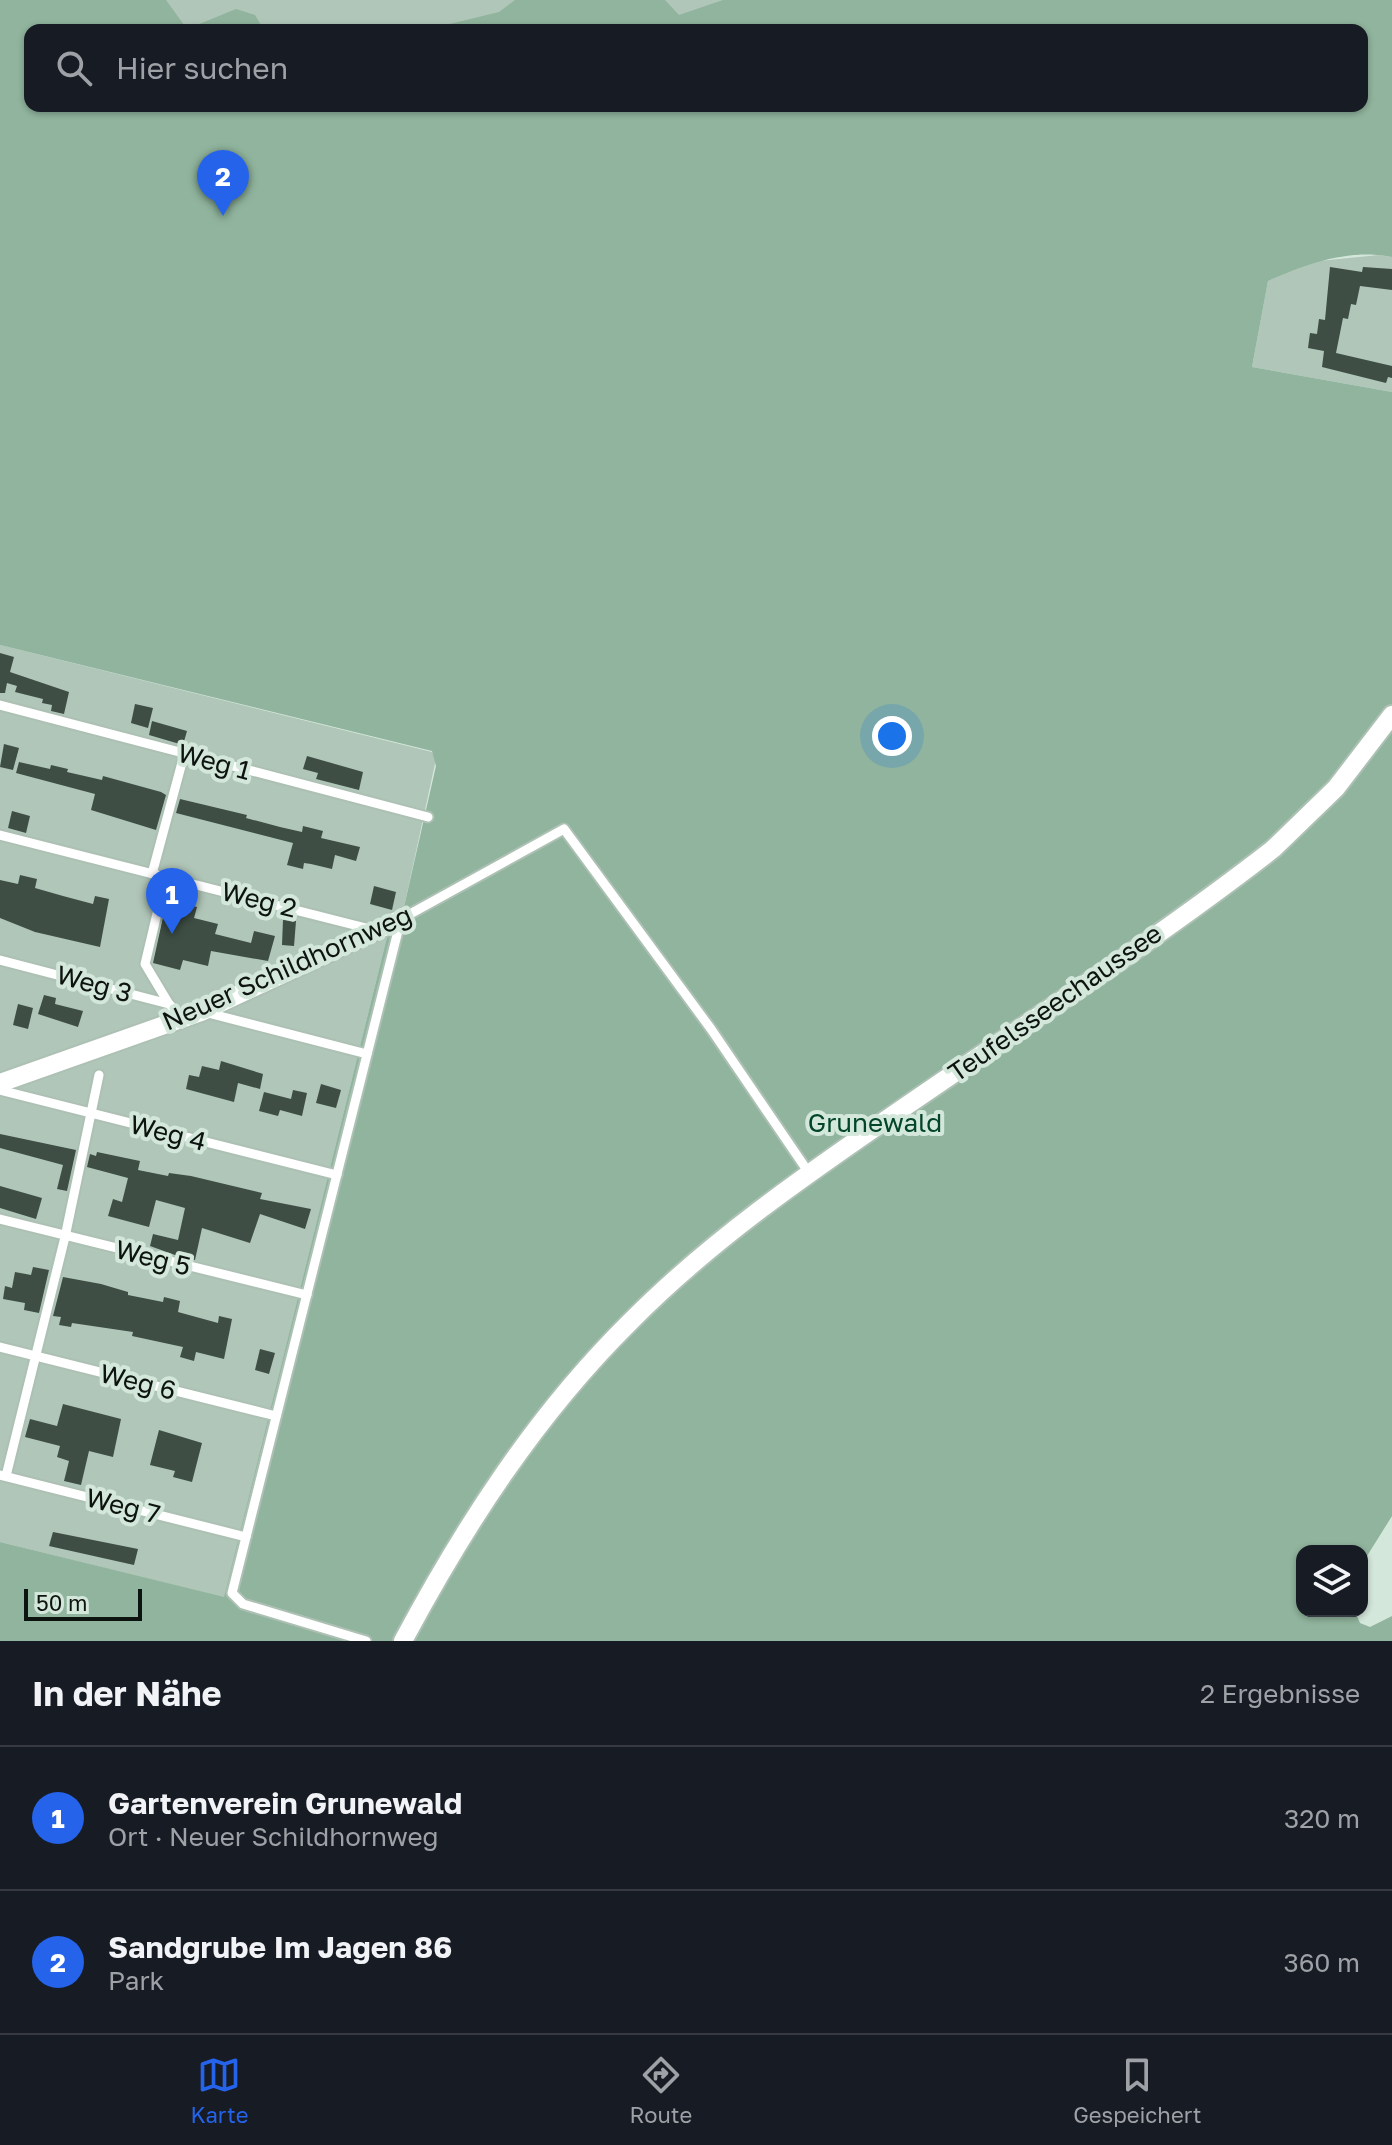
<!DOCTYPE html>
<html lang="de">
<meta charset="utf-8">
<style>
body{margin:0;font-family:"Golos Text",sans-serif;background:#242831;color:#f1f3f6}
.controls{position:absolute;right:24px;bottom:24px;display:grid;overflow:hidden;border-radius:16px;box-shadow:0 2px 6px #0004}
.controls button{width:72px;height:72px;display:grid;place-items:center;padding:0;border:0;border-bottom:2px solid #363941;background:#171b24;color:#f1f3f6;font:40px sans-serif}
.scale{position:absolute;left:24px;bottom:20px;width:118px;box-sizing:border-box;padding-left:8px;border:4px solid #0d130f;border-top:0;font-size:22px;line-height:28px;white-space:nowrap;color:#0d130f;-webkit-text-stroke:6px #d4e7db;paint-order:stroke}
.you{position:absolute;left:892px;top:736px;width:28px;height:28px;margin:-20px;border:6px solid #fff;border-radius:50%;background:#1a73e8;box-shadow:0 0 0 12px #1a73e833}
.badge{display:grid;place-items:center;width:52px;height:52px;border-radius:50%;background:#2563eb;color:#fff;font-size:26px;font-weight:700}
.pin{position:absolute;translate:-50% -66px;filter:drop-shadow(0 2px 4px #0008)}
.pin::after{content:'';position:absolute;top:42px;width:28px;height:24px;background:inherit;clip-path:polygon(0 0,100% 0,50% 100%)}
.list{margin:0;padding:0;list-style:none}
h2{display:flex;justify-content:space-between;align-items:center;height:104px;margin:0;padding:0 32px;font-size:34px}
h2 small{font-size:26px;font-weight:400;color:#9ea1a6}
.list li{display:grid;grid-template-columns:52px 1fr auto;gap:24px;align-items:center;box-sizing:border-box;height:144px;padding:0 32px;border-top:2px solid #363941}
.list b{display:block;font-size:30px;white-space:nowrap}
.list p{margin:0;font-size:26px;white-space:nowrap;color:#9ea1a6}
.list em{font-size:26px;font-style:normal;color:#9ea1a6}
.icon{flex:none;width:44px;height:44px;fill:none;stroke:currentColor;stroke-width:2;stroke-linecap:round;stroke-linejoin:round}
.map{position:relative;flex:none;width:1392px;height:1641px;overflow:hidden}
.search{position:absolute;background:#171b24;box-shadow:0 2px 6px #0004;left:24px;right:24px;top:24px;height:88px;display:flex;align-items:center;gap:20px;box-sizing:border-box;padding:0 28px;border-radius:16px;color:#9ea1a6;font-size:30px}
.sheet{height:392px;background:#171b24}
nav{display:flex;justify-content:space-around;align-items:center;box-sizing:border-box;height:112px;border-top:2px solid #363941;background:#171b24;font-size:22px;color:#9ea1a6}
nav a{display:grid;justify-items:center;gap:4px}
nav .on{color:#2563eb}
.map>svg:first-child{display:block}
.green{fill:#b0c6b8}
.forest{fill:#90b49d}
.building{fill:#3e4e44}
.lines{fill:none;stroke-linecap:round;stroke-linejoin:round}
.lane-casing{stroke:#adc0b4;stroke-width:13}
.street-casing{stroke:#adc0b4;stroke-width:22}
.lane{stroke:#fff;stroke-width:9}
.street{stroke:#fff;stroke-width:18}
.labels{text-anchor:middle;stroke-width:8;stroke-linejoin:round;paint-order:stroke}
.street-label{font-size:26px;fill:#0d130f;stroke:#d4e7db}
.park-label{font-size:26px;fill:#024528;stroke:#d4e7db}
</style>
<div class="map">
<svg width="1392" height="1641" viewBox="0 0 1392 1641">
<rect width="100%" height="100%" fill="#d4e7db"/>
<g class="green">
<polygon points="0,0 783,0 713,30 30,30"/>
<polygon points="1379,255 1392,257 1392,392 1252,367 1268,281 1309,262"/>
<polygon points="0,645 432,752 436,759 404,907 379,919 387,937 224,1598 0,1542"/>
</g>
<path class="forest" d="M0,0H166L187,29L236,9L255,15L264,30H30V106H1362V30H425L499,12L515,0H665L679,15L723,0H1392V257C1350,248 1305,264 1268,281L1252,367L1392,392V1516L1367,1556L1362,1594V1551H1302V1611H1355L1360,1623L1370,1627L1392,1616V1641H0V1542L224,1597L387,937L379,918L404,907L436,766L432,751L0,645Z"/>
<g class="building">
<polygon points="1330,267 1362,272 1363,267 1392,269 1392,290 1360,286 1356,305 1351,304 1348,319 1343,318 1336,353 1392,366 1392,378 1388,377 1386,383 1322,367 1324,351 1308,348 1310,333 1317,334 1319,319 1325,320"/>
<polygon points="0,653 14,657 10,672 69,692 64,714 51,711 52,705 42,703 43,699 15,692 17,686 7,683 5,693 0,693"/>
<polygon points="135,704 153,708 148,728 131,723"/>
<polygon points="152,721 187,731 183,745 149,735"/>
<polygon points="4,744 19,748 13,770 0,767"/>
<polygon points="307,756 363,772 359,790 316,779 318,773 303,769"/>
<polygon points="19,762 50,769 51,765 68,769 67,772 102,780 103,776 161,792 166,795 156,830 91,810 95,794 16,773"/>
<polygon points="180,799 247,815 246,818 280,827 302,832 303,826 323,831 321,838 360,847 356,861 335,855 332,869 311,864 304,863 303,869 287,865 293,843 176,813"/>
<polygon points="12,811 30,816 26,833 8,828"/>
<polygon points="20,875 37,879 35,888 63,896 93,904 95,896 109,899 100,947 35,932 0,918 0,880 18,884"/>
<polygon points="374,886 396,892 392,910 370,904"/>
<polygon points="167,899 197,907 194,918 218,924 215,934 251,943 254,931 275,936 268,961 211,951 208,966 183,960 180,970 153,963"/>
<polygon points="283,920 296,921 294,946 282,945"/>
<polygon points="44,995 56,998 55,1004 83,1011 78,1027 38,1014"/>
<polygon points="18,1004 33,1008 28,1029 13,1025"/>
<polygon points="221,1061 263,1074 260,1089 238,1083 234,1102 186,1089 189,1075 199,1077 202,1066 219,1070"/>
<polygon points="321,1084 341,1090 336,1108 316,1103"/>
<polygon points="293,1090 307,1093 302,1116 280,1110 278,1116 259,1111 264,1092 291,1099"/>
<polygon points="0,1134 76,1150 67,1191 57,1189 63,1165 0,1148"/>
<polygon points="97,1152 140,1161 138,1170 168,1176 169,1173 191,1176 262,1193 260,1199 311,1209 305,1229 260,1214 250,1243 202,1228 195,1260 175,1255 150,1246 153,1234 178,1240 185,1208 156,1200 149,1227 108,1216 113,1199 122,1202 128,1178 87,1167 90,1154 96,1156"/>
<polygon points="0,1186 42,1198 36,1219 0,1208"/>
<polygon points="33,1267 49,1270 39,1313 24,1310 25,1303 3,1299 5,1286 12,1288 15,1272 31,1275"/>
<polygon points="63,1277 101,1284 128,1292 128,1295 163,1302 164,1297 180,1301 178,1312 218,1323 219,1316 232,1319 224,1359 196,1352 194,1361 180,1357 183,1347 132,1336 133,1332 72,1323 71,1327 59,1325 61,1317 53,1316"/>
<polygon points="260,1349 275,1353 269,1374 255,1370"/>
<polygon points="63,1404 121,1419 113,1457 89,1451 81,1485 64,1481 69,1461 57,1457 60,1446 25,1437 30,1419 57,1426"/>
<polygon points="159,1430 202,1443 192,1482 173,1477 175,1471 150,1465"/>
<polygon points="53,1532 138,1549 134,1565 49,1546"/>
</g>
<g class="lines">
<g class="lane-casing">
<g id="lane">
<polyline points="0,705 428,817"/>
<polyline points="0,835 374,930"/>
<polyline points="152,874 184,755"/>
<polyline points="160,901 145,964 169,1004"/>
<polyline points="0,960 169,1004 183,1018"/>
<polyline points="204,1012 367,1054"/>
<polyline points="0,1090 337,1175"/>
<polyline points="0,1219 307,1295"/>
<polyline points="0,1347 276,1416"/>
<polyline points="0,1475 246,1537"/>
<polyline points="6,1476 65,1237 99,1075"/>
<polyline points="366,1641 243,1604 232,1593 401,919 564,829 711,1029 809,1173"/>
</g>
</g>
<g class="street-casing">
<g id="street">
<polyline points="0,1083 201,1012 401,919"/>
<path d="M403,1641C465,1525 536,1415 630,1322C710,1241 803,1177 896,1113C1022,1026 1152,943 1273,849L1336,788L1392,715"/>
</g>
</g>
<use href="#lane" class="lane"/>
<use href="#street" class="street"/>
</g>
<g class="labels">
<g class="street-label">
<text transform="translate(214 762) rotate(15)" y="9">Weg 1</text>
<text transform="translate(259 900) rotate(14)" y="9">Weg 2</text>
<text transform="translate(287 968) rotate(-24)" y="9">Neuer Schildhornweg</text>
<text transform="translate(94 984) rotate(15)" y="9">Weg 3</text>
<text transform="translate(1055 1003) rotate(-35)" y="9">Teufelsseechaussee</text>
<text transform="translate(168 1133) rotate(14)" y="9">Weg 4</text>
<text transform="translate(153 1258) rotate(14)" y="9">Weg 5</text>
<text transform="translate(138 1382) rotate(14)" y="9">Weg 6</text>
<text transform="translate(123 1506) rotate(14)" y="9">Weg 7</text>
</g>
<g class="park-label">
<text x="875" y="1132">Grunewald</text>
</g>
</g>
</svg>
<div class="controls">
<button><svg class="icon" aria-label="layers" viewBox="0 0 24 24"><path d="M12 4l9 5-9 5-9-5zM3 14l9 5 9-5"/></svg></button>
</div>
<div class="scale">50 m</div>
<div class="you"></div>
<div class="pin badge" style="left:172px;top:934px">1</div>
<div class="pin badge" style="left:223px;top:216px">2</div>
<div class="search"><svg class="icon" aria-label="search" viewBox="0 0 24 24"><circle cx="10" cy="10" r="6"/><path d="M15 15l6 6"/></svg>Hier suchen</div>
</div>
<section class="sheet">
<h2>In der Nähe<small>2 Ergebnisse</small></h2>
<ul class="list">
<li><span class="badge">1</span><div><b>Gartenverein Grunewald</b><p>Ort · Neuer Schildhornweg</p></div><em>320 m</em></li>
<li><span class="badge">2</span><div><b>Sandgrube Im Jagen 86</b><p>Park</p></div><em>360 m</em></li>
</ul>
</section>
<nav>
<a class="on"><svg class="icon" aria-label="map" viewBox="0 0 24 24"><path d="M3 6l6-2 6 2 6-2v14l-6 2-6-2-6 2zM9 4v14M15 6v14"/></svg>Karte</a>
<a><svg class="icon" aria-label="directions" viewBox="0 0 24 24"><path d="M12 3l9 9-9 9-9-9zM9 14v-3h6M13 9l2 2-2 2"/></svg>Route</a>
<a><svg class="icon" aria-label="saved" viewBox="0 0 24 24"><path d="M7 4h10v16l-5-4-5 4z"/></svg>Gespeichert</a>
</nav>
